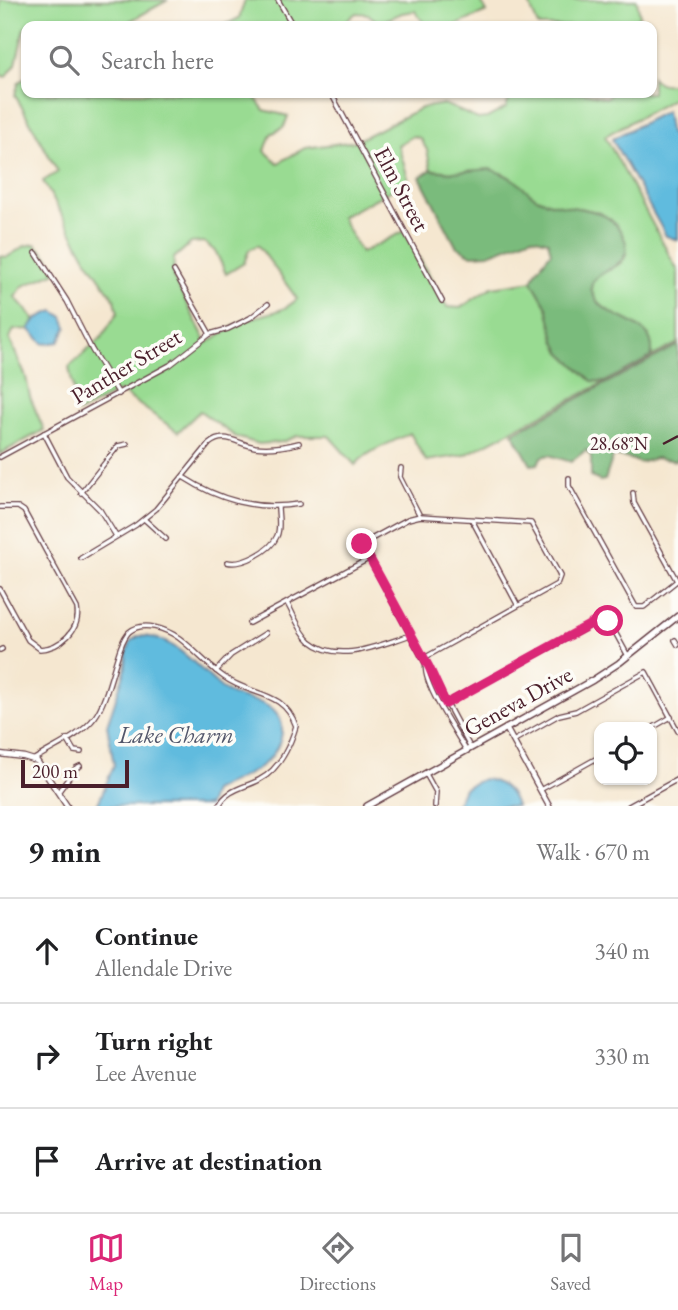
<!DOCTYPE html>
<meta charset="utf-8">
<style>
body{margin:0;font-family:"EB Garamond",serif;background:#f6f6f6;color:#202124}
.controls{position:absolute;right:21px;bottom:21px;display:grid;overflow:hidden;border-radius:14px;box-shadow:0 2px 5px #0004}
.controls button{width:63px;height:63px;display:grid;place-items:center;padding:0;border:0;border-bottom:2px solid #e0e0e0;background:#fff;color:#202124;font:35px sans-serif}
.scale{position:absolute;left:21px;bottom:18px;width:108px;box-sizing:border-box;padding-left:7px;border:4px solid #4a1f2b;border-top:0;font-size:19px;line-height:24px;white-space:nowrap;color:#4a1f2b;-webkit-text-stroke:5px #fdfcf7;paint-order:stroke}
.stop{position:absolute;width:21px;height:21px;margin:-16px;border:5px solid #db2777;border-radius:50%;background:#fff}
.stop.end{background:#db2777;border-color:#fff;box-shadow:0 2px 7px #0008}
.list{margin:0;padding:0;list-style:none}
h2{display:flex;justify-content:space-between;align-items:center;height:91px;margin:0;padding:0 28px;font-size:30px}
h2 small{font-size:23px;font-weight:400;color:#757577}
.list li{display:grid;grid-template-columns:46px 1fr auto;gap:21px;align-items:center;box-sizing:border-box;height:105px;padding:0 28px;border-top:2px solid #e0e0e0}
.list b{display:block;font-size:26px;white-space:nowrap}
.list p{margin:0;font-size:23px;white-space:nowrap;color:#757577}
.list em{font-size:23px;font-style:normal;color:#757577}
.icon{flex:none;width:38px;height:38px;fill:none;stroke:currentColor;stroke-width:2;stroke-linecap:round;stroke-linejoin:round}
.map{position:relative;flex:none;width:678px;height:806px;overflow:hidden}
.search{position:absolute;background:#fff;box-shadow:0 2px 5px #0004;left:21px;right:21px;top:21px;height:77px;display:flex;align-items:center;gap:18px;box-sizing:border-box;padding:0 24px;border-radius:14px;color:#757577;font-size:26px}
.sheet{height:406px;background:#fff}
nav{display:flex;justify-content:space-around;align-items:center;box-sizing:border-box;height:98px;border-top:2px solid #e0e0e0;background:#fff;font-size:19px;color:#757577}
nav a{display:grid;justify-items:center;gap:4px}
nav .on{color:#db2777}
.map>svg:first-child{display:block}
.green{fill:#99db92;stroke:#727d5e;stroke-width:2;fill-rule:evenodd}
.forest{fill:#7abb7c;stroke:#626d54;stroke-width:2}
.water{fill:#61bbde;stroke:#566d84;stroke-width:2}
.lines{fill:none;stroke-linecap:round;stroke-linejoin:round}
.minor-casing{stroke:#643d44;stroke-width:6}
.tertiary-casing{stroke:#643d44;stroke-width:7}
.secondary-casing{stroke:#643d44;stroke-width:8}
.minor{stroke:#fff;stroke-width:3.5}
.tertiary{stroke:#fff;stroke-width:4.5}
.secondary{stroke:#fff;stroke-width:5}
.route{stroke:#db2777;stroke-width:9}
.ticks{fill:none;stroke:#4a1f2b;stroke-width:2.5}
.labels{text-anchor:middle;stroke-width:7;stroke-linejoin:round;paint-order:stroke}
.street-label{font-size:23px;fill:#4a1f2b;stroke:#fdfcf7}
.water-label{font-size:24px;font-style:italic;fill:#52566a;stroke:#fdfcf7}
.ticks-label{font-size:18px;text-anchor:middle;fill:#4a1f2b;stroke:#fdfcf7;stroke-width:7;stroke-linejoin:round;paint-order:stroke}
</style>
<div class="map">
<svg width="678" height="806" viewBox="0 0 678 806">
<rect width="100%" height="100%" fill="#fdfcf7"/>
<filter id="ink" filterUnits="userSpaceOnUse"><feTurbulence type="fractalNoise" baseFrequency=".0143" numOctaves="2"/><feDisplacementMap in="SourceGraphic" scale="14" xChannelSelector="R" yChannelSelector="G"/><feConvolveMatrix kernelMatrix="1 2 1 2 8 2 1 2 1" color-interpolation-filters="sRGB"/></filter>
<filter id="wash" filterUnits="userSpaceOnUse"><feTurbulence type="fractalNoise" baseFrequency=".00686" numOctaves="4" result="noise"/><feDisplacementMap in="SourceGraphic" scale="28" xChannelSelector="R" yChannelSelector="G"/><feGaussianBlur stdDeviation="1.57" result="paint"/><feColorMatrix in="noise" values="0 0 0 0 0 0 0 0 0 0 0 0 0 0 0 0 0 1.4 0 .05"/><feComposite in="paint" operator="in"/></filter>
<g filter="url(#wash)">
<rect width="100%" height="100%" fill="#f5e7d0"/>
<g class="green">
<polygon points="0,0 168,0 130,21 131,26 37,26 35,23 24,29 16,64 6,77 0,75"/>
<polygon points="245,0 480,0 487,12 454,26 426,26 415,11 402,13 379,23 368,14 356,13 340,26 223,26 239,18"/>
<polygon points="518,0 637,0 640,16 626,26 538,26 529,3"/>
<path d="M652,77C659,86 668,85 678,83V96L605,136L678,271V343L651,357L649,336C633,321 602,313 593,295C582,271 623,272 626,254C627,246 625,240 621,233C601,199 570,214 540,200C526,193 516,178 501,173C484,168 469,173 453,172C445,171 438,170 431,170L427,150L420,138L413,136L398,145L409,181L341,217L361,253L404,231L447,307L460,308L492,287L532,281L547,307L561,352L592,381L605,382L465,455L426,461L410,433C392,443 368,450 355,465L329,436H297L282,442L259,444L236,437L200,411L178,432L120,391L78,413L69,367L101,338L118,312L115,300L86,258L43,181L58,172L15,95L19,82L26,78V93H252L264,110L288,116L284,127L271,134L265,151L278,163L305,148L356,141L421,108L444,104L478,119L487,118L506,108L511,93H586L606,98L612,93H652ZM204,242L216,252L226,274L244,263L249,250L258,245L297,299C282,314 264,313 246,320C232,326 219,336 207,343L173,277L174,258L191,243Z"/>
<polygon points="35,244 49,258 56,272 23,286 15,297 35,320 29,329 14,330 9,338 26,377 30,397 44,430 0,454 0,256 7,257 25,246"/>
</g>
<g class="forest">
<path d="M490,169C498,172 507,175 514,180C523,185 528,194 539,199C569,213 610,200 625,240C637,275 572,268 597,301C612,321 660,322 651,357L605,382L592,381L561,352L555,340L547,307L532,281L537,270L551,252L548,241L532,237L489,254L472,255L456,246L420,177L431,170L453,172Z"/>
<polygon points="678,345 678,461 656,458 640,463 628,458 613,456 605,480 600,481 591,477 591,456 586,450 571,462 549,455 541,457 538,464 531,465 513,433"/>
</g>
<g class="water">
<polygon points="666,111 669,130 678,148 678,240 666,236 612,139"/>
<path d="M54,311L63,317L67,327L59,342L44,344L29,329C36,318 42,315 54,311Z"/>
<path d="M139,636C175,635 198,669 224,690C238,701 260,698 273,710C293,729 276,757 257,769C244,778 228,783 213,791L208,806H97L114,765L107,725L125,671L127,652L131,641Z"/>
<path d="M483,779C500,781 511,789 516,806H456L464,788Z"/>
</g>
</g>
<g filter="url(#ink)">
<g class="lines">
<g class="minor-casing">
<g id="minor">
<polyline points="278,0 293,26"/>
<polyline points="331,93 442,301"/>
<polyline points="36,253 67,301 92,350 119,394"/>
<polyline points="174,271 210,334"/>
<polyline points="44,433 67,477 100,510 116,536"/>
<polyline points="0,457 170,365 210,334 228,329 250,318 268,304"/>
<polyline points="401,468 400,477 420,516"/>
<path d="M183,477C219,500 256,511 299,504"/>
<polyline points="569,478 569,486 636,607 644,607 678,580"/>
<polyline points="81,493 118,446 127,444"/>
<polyline points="633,493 634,503 677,581"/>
<path d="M0,507H18L24,511L77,608C81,630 60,648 40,649L28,640L0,589"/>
<polyline points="144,519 166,539"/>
<polyline points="472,520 517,604"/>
<path d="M81,558L136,525L156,509L209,444C225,431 237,444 255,447C270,449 284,447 299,443"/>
<path d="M227,562C242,566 271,551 277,536C281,527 278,516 278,507"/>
<path d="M287,603C294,615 300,632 310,641C339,665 381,644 411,635"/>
<polyline points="249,623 370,558"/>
<polyline points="675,640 678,645"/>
<polyline points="0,650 2,649"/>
<polyline points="424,658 557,584 560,576 531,523 420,516 408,519 362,544 470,747"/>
<path d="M426,664C421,682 456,732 466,750"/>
<polyline points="216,671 231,655 266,633"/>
<polyline points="441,706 602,619 610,623 628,656"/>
<polyline points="652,728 671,717"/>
<polyline points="67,739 74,751 81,752"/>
<polyline points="513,741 559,715 576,711 646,672 678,731"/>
<path d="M33,760C53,747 81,736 95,717C110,697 117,643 129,632C143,620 166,629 179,638C195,650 208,666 224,677C251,697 283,689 296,726C290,746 279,770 259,780C244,788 227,789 219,806"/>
<polyline points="426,774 436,792 435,806"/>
<polyline points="540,790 599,757"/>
<polyline points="59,791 76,768 80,766"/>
<polyline points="629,806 678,779"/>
</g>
</g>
<g class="tertiary-casing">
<g id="tertiary">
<polyline points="506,728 549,806"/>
<polyline points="0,754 24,757 37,761 67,806"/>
</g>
</g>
<g class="secondary-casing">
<polyline id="secondary" points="367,806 593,680 619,663 678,616"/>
</g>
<use href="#minor" class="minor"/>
<use href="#tertiary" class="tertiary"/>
<use href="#secondary" class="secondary"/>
</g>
</g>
<g class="lines" filter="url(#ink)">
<polyline class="route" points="362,544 429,667 446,704 598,620 608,621"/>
</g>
<path class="ticks" d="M663,444L678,436"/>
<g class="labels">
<g class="street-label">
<text transform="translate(402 189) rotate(62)" y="8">Elm Street</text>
<text transform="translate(126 366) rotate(-31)" y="8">Panther Street</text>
<text transform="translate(518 701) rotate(-29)" y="8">Geneva Drive</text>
</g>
<g class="water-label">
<text x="176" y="743">Lake Charm</text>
</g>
</g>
<g class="ticks-label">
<text x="619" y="450">28.68°N</text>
</g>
</svg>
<div class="controls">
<button><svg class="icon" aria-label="locate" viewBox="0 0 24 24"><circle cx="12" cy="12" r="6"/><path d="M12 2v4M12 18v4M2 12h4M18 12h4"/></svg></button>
</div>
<div class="scale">200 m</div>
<div class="stop" style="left:608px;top:621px"></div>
<div class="stop end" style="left:362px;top:544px"></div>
<div class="search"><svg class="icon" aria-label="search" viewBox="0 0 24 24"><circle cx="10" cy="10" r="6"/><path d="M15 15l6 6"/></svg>Search here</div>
</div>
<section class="sheet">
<h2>9 min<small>Walk · 670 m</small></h2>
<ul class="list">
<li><svg class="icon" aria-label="ahead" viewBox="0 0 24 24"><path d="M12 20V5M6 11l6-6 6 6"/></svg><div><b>Continue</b><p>Allendale Drive</p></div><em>340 m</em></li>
<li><svg class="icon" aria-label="right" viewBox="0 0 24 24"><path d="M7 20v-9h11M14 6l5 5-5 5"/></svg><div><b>Turn right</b><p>Lee Avenue</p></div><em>330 m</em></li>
<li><svg class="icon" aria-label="arrive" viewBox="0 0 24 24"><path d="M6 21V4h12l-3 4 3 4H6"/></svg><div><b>Arrive at destination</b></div></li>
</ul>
</section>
<nav>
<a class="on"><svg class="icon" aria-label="map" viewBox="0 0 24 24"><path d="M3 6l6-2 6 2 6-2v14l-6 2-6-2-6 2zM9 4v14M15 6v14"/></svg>Map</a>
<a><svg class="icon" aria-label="directions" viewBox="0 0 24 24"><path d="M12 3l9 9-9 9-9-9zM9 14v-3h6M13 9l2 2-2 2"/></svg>Directions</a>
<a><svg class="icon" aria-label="saved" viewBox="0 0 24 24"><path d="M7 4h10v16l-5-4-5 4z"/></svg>Saved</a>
</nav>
